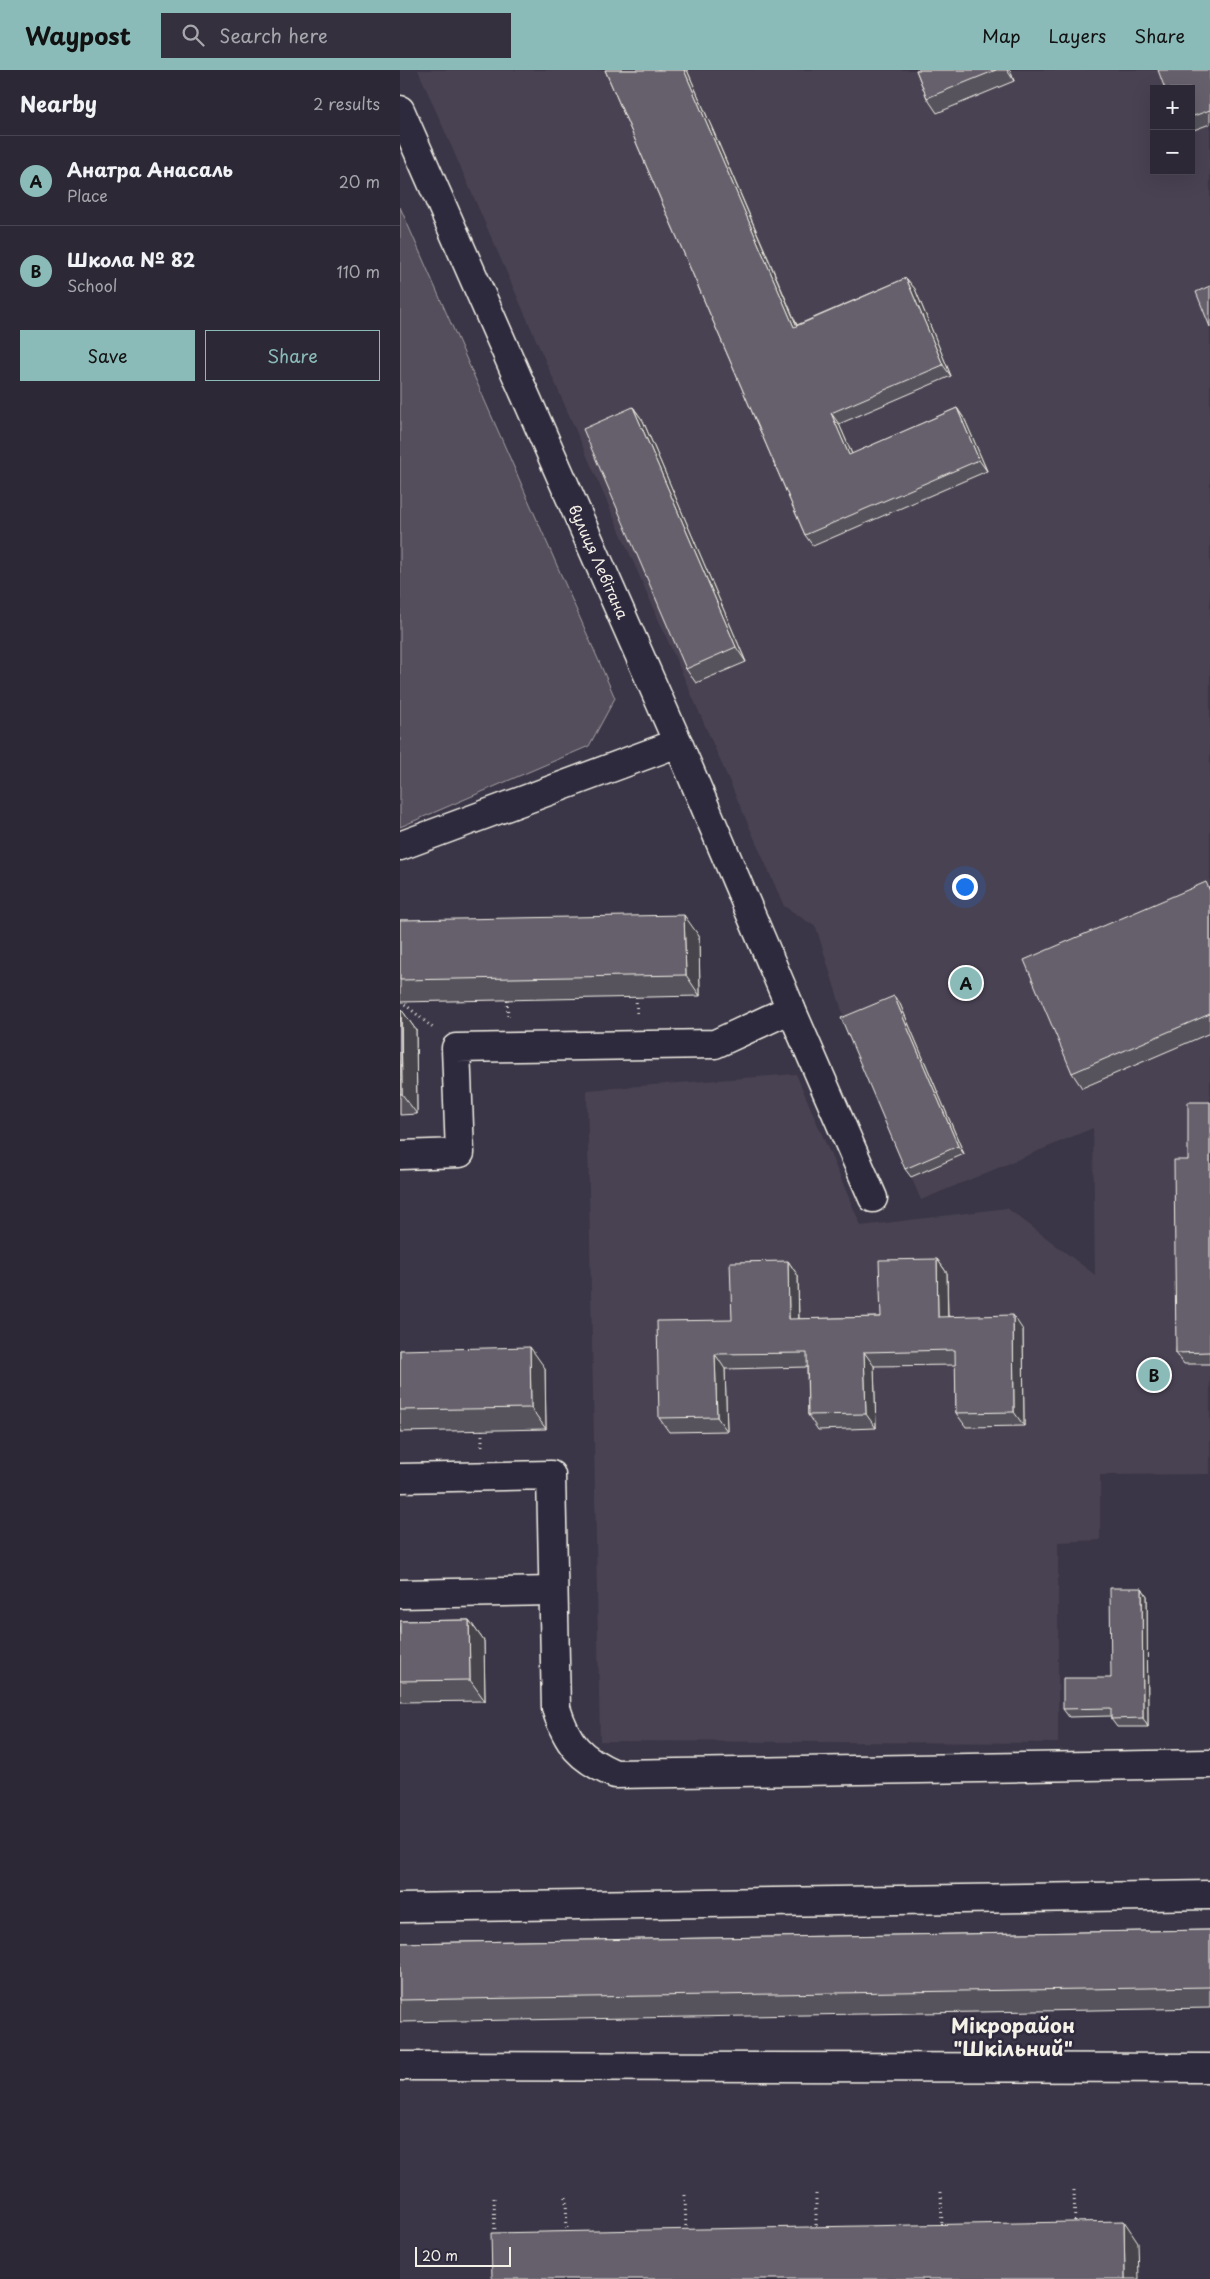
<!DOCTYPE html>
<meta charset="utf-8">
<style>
body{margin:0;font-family:"Playpen Sans",sans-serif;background:#34303d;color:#f1f3f6}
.controls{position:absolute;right:15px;top:15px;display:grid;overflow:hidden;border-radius:0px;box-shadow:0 5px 20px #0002}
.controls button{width:45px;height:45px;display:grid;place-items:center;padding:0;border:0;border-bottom:1px solid #484450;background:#2c2835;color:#f1f3f6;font:25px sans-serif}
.scale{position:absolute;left:15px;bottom:12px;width:96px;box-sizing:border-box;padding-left:5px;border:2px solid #f4f1e8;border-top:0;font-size:14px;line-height:18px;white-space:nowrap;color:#f4f1e8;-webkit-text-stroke:4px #2f2a3d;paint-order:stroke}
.you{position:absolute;left:564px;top:816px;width:18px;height:18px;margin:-12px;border:4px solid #fff;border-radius:50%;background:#1a73e8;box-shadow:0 0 0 8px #1a73e833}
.badge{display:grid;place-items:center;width:32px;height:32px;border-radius:50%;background:#8bbbb9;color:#111;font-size:16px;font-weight:700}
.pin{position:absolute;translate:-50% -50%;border:2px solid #fff;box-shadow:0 1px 5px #0006}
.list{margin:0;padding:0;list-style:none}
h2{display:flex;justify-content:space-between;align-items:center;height:65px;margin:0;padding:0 20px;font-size:21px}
h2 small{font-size:16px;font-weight:400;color:#a6a6ad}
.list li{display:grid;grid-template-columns:32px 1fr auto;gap:15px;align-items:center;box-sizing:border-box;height:90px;padding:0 20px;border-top:1px solid #484450}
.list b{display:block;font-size:19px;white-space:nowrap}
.list p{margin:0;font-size:16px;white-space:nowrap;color:#a6a6ad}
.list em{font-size:16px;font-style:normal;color:#a6a6ad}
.actions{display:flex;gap:10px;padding:15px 20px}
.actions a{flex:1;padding:11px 0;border:1px solid #8bbbb9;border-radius:0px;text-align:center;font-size:18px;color:#8bbbb9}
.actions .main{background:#8bbbb9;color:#111}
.icon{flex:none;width:28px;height:28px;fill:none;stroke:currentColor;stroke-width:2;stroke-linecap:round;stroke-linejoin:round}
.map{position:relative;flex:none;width:810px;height:2209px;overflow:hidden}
header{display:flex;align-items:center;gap:30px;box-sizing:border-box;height:70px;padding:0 25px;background:#8bbbb9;color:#111}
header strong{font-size:24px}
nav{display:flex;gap:28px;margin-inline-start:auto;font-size:18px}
.search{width:350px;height:45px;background:#34303d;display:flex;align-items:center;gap:12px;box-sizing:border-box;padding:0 18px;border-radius:0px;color:#a6a6ad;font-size:19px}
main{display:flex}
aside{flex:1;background:#2c2835}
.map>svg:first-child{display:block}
.built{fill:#484352;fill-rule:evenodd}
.green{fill:#534e5c;stroke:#a4a0a2}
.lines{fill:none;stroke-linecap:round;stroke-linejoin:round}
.minor-casing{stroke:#f4f1e8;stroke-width:31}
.path{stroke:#f4f1e8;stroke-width:3;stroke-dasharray:1 4;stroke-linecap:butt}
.minor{stroke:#2f2a3d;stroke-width:28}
.wall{fill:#57535d;stroke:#f4f1e8}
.shaded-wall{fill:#47444c;stroke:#f4f1e8}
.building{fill:#65616c;stroke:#f4f1e8}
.labels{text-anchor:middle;stroke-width:5;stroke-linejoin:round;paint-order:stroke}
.street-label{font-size:15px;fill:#f4f1e8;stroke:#2f2a3d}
.district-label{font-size:20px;font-weight:bold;fill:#f4f1e8;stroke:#2f2a3d}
</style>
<header>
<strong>Waypost</strong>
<div class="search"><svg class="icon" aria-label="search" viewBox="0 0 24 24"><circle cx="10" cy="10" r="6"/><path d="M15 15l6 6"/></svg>Search here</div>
<nav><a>Map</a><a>Layers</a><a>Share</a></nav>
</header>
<main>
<aside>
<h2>Nearby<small>2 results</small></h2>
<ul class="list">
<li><span class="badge">A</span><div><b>Анатра Анасаль</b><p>Place</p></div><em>20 m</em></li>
<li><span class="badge">B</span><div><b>Школа № 82</b><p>School</p></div><em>110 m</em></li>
</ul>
<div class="actions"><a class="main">Save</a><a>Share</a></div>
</aside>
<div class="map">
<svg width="810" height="2209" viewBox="0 0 810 2209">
<rect width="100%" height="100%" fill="#3b3647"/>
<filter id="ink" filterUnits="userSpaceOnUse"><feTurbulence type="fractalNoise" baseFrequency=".02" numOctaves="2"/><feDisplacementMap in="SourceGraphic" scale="10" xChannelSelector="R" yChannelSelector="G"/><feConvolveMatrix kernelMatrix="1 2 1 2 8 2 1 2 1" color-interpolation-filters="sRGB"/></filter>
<g filter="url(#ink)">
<path class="built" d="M18,0H810V1404L700,1405V1470L658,1472V1673L200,1671L187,1020L396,1004L461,1156L607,1138L695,1205L693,1058L521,1130L447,957L416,857L384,836ZM754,19H791V101H754Z"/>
<polygon class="green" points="0,137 215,628 189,676 0,757"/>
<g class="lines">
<g class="minor-casing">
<g id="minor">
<polyline points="0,40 278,673 391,939 315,974 56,978 60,1083 0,1085"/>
<polyline points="0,776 278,673"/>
<polyline points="391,939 473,1128"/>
<path d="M0,1408L151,1405L156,1638C167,1674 180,1689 215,1704L810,1694"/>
<polyline points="0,1524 153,1521"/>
<polyline points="0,1838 810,1825"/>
<polyline points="0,1996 810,1998"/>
</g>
</g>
<g class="path">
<polyline points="236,927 237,944"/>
<polyline points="107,930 108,946"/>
<polyline points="1,931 33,958"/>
<polyline points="82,1360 82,1376"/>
<polyline points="674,2120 675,2154"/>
<polyline points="541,2122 542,2158"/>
<polyline points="416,2124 416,2160"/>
<polyline points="285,2125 286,2162"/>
<polyline points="166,2127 167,2164"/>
<polyline points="94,2128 95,2167"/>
</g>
<use href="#minor" class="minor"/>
</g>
<g class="wall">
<polygon points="205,0 287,0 397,255 506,208 515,219 551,306 439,354 452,384 557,338 565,350 587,401 413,476 405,465"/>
<polygon points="516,0 610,0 614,11 537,43 527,28"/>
<polygon points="810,0 810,54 791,61 791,19"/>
<polygon points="233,337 243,351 346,592 296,613 286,599"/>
<polygon points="810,817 810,963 682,1018 672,1003"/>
<polygon points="0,850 299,866 300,926 0,932"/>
<polygon points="500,934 564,1084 511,1107 505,1099"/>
<polygon points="0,939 1,939 16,960 17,1044 0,1045"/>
<polygon points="810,1032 810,1294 784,1294 776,1283 788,1090"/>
<polygon points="537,1189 547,1203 548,1246 623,1260 624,1356 566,1357 556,1343 556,1295 474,1296 476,1358 418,1360 408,1345 407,1297 325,1299 327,1361 269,1362 259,1348 388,1191 398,1206 399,1249 481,1247"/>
<polygon points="0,1280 145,1298 146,1359 0,1362"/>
<polygon points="742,1518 747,1526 748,1657 717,1657 711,1649 711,1646 669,1647 663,1639 711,1608"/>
<polygon points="69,1550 84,1571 85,1631 0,1632 0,1551"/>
<polygon points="810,1860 810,1938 0,1952 0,1873"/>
</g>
<g class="shaded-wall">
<polygon points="284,0 287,0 402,268 394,257"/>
<polygon points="607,0 610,0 614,11"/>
<polygon points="506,208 515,219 551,306 543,295"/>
<polygon points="233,337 243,351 346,592 336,577"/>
<polygon points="557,338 565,350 587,401 579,390"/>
<polygon points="431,343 439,354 457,396 449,385"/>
<polygon points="284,845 299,866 300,926 286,905"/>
<polygon points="494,926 500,934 564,1084 558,1076"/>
<polygon points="1,939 16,960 17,1044 2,1024"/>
<polygon points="537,1189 547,1203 548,1261 538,1247"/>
<polygon points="388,1191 398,1206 399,1263 389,1249"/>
<polygon points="613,1245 623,1260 624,1356 614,1342"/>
<polygon points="130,1277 145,1298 146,1359 131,1338"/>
<polygon points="464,1282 474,1296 476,1358 466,1344"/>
<polygon points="315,1284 325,1299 327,1361 317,1347"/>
<polygon points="742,1518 747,1526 748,1657 743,1648"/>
<polygon points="69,1550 84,1571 85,1631 70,1610"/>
<polygon points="724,2151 738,2172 739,2209 725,2209"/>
</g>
<g class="building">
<polygon points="205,0 284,0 394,257 506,208 543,295 431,343 449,385 557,338 579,390 405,465"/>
<polygon points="516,0 596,0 527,28"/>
<polygon points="758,0 810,0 810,40 791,47 791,19 765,19"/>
<polygon points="810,216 810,257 796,222"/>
<polygon points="233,337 336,577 286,599 183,359"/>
<polygon points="806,812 810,821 810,944 672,1003 624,890"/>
<polygon points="284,845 286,905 0,910 0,850"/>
<polygon points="494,926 558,1076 505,1099 441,948"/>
<polygon points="0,939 1,939 2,1024 0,1024"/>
<polygon points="788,1032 810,1032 810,1282 776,1283 774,1090 788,1090"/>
<polygon points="537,1189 538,1247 613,1245 614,1342 556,1343 555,1280 464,1282 466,1344 408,1345 407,1283 315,1284 317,1347 259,1348 257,1251 332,1250 330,1192 388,1191 389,1249 481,1247 479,1190"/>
<polygon points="130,1277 131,1338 0,1340 0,1280"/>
<polygon points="710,1518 742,1518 743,1648 711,1649 711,1638 663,1639 663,1608 711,1608"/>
<polygon points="69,1550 70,1610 0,1611 0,1551"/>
<polygon points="810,1860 810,1917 0,1930 0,1873"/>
<polygon points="724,2151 725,2209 92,2209 91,2163"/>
</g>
</g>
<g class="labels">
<g class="street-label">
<text transform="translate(198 492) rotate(66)" y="5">вулиця Левітана</text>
</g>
<g class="district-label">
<text x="613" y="1963">Мікрорайон<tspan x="613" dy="23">"Шкільний"</tspan></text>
</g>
</g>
</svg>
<div class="controls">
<button>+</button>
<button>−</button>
</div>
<div class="scale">20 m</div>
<div class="you"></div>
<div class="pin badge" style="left:566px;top:913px">A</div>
<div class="pin badge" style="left:754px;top:1305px">B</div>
</div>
</main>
